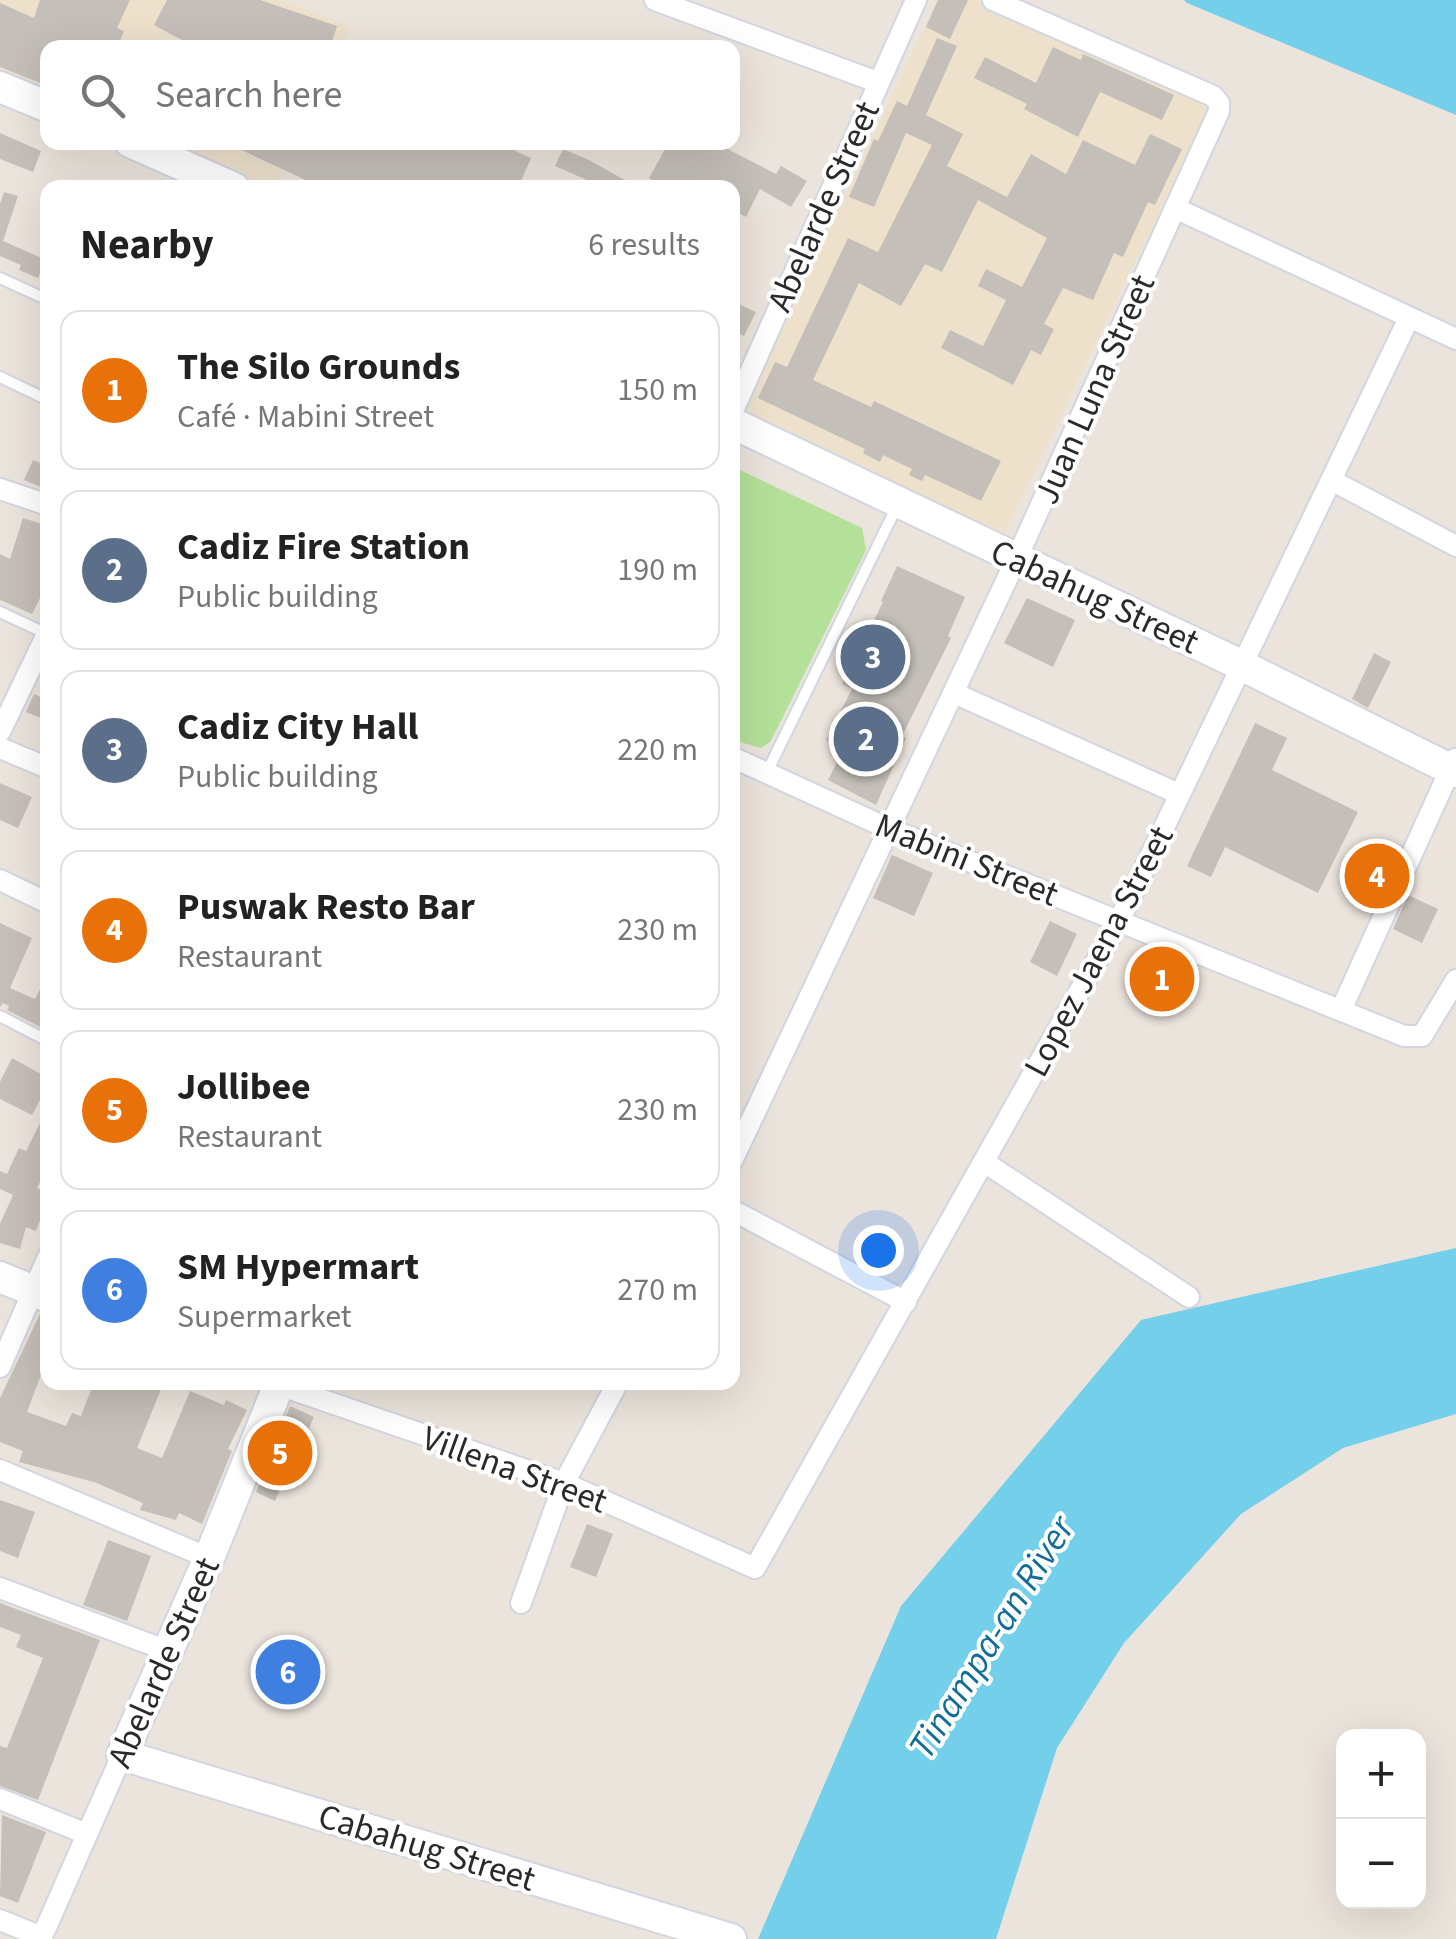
<!DOCTYPE html>
<meta charset="utf-8">
<style>
:root{--surface:#fff;--page:#f6f6f6;--text:#222;--muted:#767676;--line:#e0e0e0;--accent:#d93025}
body{margin:0;font-family:"Source Sans 3",sans-serif;background:var(--page);color:var(--text)}
.controls{position:absolute;right:30px;bottom:30px;display:grid;overflow:hidden;border-radius:20px;box-shadow:0 10px 40px #0002}
.controls button{width:90px;height:90px;display:grid;place-items:center;padding:0;border:0;border-bottom:2px solid var(--line);background:var(--surface);color:var(--text);font:50px sans-serif}
.you{position:absolute;left:878px;top:1250px;width:35px;height:35px;margin:-25px;border:8px solid #fff;border-radius:50%;background:#1a73e8;box-shadow:0 0 0 15px #1a73e833}
.badge{display:grid;place-items:center;width:65px;height:65px;border-radius:50%;background:var(--accent);color:#fff;font-size:32px;font-weight:700}
.pin{position:absolute;translate:-50% -50%;border:5px solid #fff;box-shadow:0 2px 10px #0006}
.list{margin:0;padding:0;list-style:none}
h2{display:flex;justify-content:space-between;align-items:center;height:130px;margin:0;padding:0 40px;font-size:42px}
h2 small{font-size:32px;font-weight:400;color:var(--muted)}
.list li{display:grid;grid-template-columns:65px 1fr auto;gap:30px;align-items:center;box-sizing:border-box;height:160px;margin:0 20px 20px;padding:0 20px;border:2px solid var(--line);border-radius:20px}
.list b{display:block;font-size:38px;white-space:nowrap}
.list p{margin:0;font-size:32px;white-space:nowrap;color:var(--muted)}
.list em{font-size:32px;font-style:normal;color:var(--muted)}
.icon{flex:none;width:55px;height:55px;fill:none;stroke:currentColor;stroke-width:2;stroke-linecap:round;stroke-linejoin:round}
.map{position:relative;flex:none;width:1456px;height:1939px;overflow:hidden}
.search{position:absolute;background:var(--surface);box-shadow:0 10px 40px #0002;left:40px;top:40px;width:700px;height:110px;display:flex;align-items:center;gap:25px;box-sizing:border-box;padding:0 35px;border-radius:20px;color:var(--muted);font-size:38px}
.panel{position:absolute;background:var(--surface);box-shadow:0 10px 40px #0002;left:40px;top:180px;width:700px;height:1210px;border-radius:20px}
.map>svg:first-child{display:block}
</style>
<div class="map">
<svg width="1456" height="1939" viewBox="0 0 1456 1939">
<rect width="100%" height="100%" fill="#ebe4dc"/>
<!-- education -->
<g fill="#ede1cc">
<path d="M0,0h281l70,27 -10,20 -293,1 -1,43 -47,-23z"/>
<path d="M937,0h46l228,103 -208,434 -260,-123z"/>
<path d="M154,143h142l-22,45 -27,-1z"/>
</g>
<!-- green -->
<path fill="#b5e09a" d="M740,470l122,58 4,22 -88,177 -8,15 -9,6 -28,-8 -1,-265z"/>
<!-- water -->
<g fill="#73cfea">
<path d="M1184,0h272v115l-269,-112z"/>
<path d="M1456,1248v166l-113,34 -102,66 -117,129 -67,105 -61,191h-238l143,-333 240,-286z"/>
</g>
<!-- building -->
<g fill="#c4bfb8">
<path d="M40,0h90l-13,28 7,3 -7,17h-69v38l-48,-19v-64l34,15z"/>
<path d="M167,0h93l77,26 -7,22h-133l-43,-23z"/>
<path d="M938,0h30l-18,39 -24,-12z"/>
<path d="M937,38l20,8 -31,69 37,19 -16,32 60,31 24,-43 35,20 17,-34 52,25 15,-31 32,15 -27,56 -7,-3 -25,55 -9,-4 -21,47 -30,-12 -19,36 10,5 -13,26 -10,-5 -18,35 -72,-37 9,-18 33,16 23,-46 -28,-14 8,-17 36,18 25,-49 -69,-38 -36,72 -17,-8 -24,42 -42,-23 -46,97 58,27 3,-6 127,60 -20,40 -56,-26 -3,6 -13,-6 3,-6 -29,-14 -3,7 -17,-9 2,-4 -107,-51 17,-36 12,5 61,-129 30,14 54,-107 -26,-12 -32,74 -25,-10 25,-58 4,2 19,-40 10,5z"/>
<path d="M1053,47l28,13 2,-6 91,41 -12,25 -62,-28 -22,45 -54,-28 3,-5 -53,-26 11,-21 51,26z"/>
<path d="M0,133l41,18 -8,21 -33,-13z"/>
<path d="M224,142h295l-4,9 16,7 -13,30h-195z"/>
<path d="M669,142h45l62,32 5,-8 26,15 -16,26 -31,-18 -14,28 -14,-7v-22h-67l-16,-10z"/>
<path d="M563,149l26,11 50,28h-56l4,-8 -32,-14z"/>
<path d="M4,192l14,4 -15,45 43,19 -8,18 -19,-8 2,-5 -21,-9v-52z"/>
<path d="M732,301l24,11 -12,24 -12,-5z"/>
<path d="M33,460l15,6v24l-24,-10z"/>
<path d="M23,518l25,8v56l-16,32 -32,-14v-46l10,5z"/>
<path d="M897,566l68,31 -17,39 3,2 -49,98 4,2 -30,67 -48,-25 16,-32 -18,-8 26,-51 -10,-5 41,-82 -2,-1z"/>
<path d="M1027,598l48,22 -22,47 -49,-24z"/>
<path d="M1374,653l17,9 -23,46 -16,-9z"/>
<path d="M34,694l14,6v21l-22,-9z"/>
<path d="M1255,723l32,15 -15,32 86,42 -40,81 -93,-46 -14,30 -24,-11z"/>
<path d="M0,783l32,14 -14,31 -18,-8z"/>
<path d="M892,855l41,18 -19,43 -41,-18z"/>
<path d="M1408,895l30,14 -16,34 -29,-14z"/>
<path d="M1050,921l27,13 -20,42 -27,-14z"/>
<path d="M0,923l32,15 -22,50 25,11 13,-25v57l-41,-21 2,-4 -6,-3 -3,4z"/>
<path d="M12,1058l36,20v7l-16,30 -32,-16v-17z"/>
<path d="M48,1107v58l-11,23 11,5v6l-12,32 -10,-4 -6,22 -20,-6v-19l13,-29 -13,-6v-18l7,3 12,-26 7,3z"/>
<path d="M40,1314l8,1v54l-4,-2 -17,45 39,14 6,-13 9,3 13,-34h70l-27,66 25,10 28,-67 34,14 2,-5 21,10 -19,39 4,2 -30,73 -23,-11 -3,7 -36,-10 3,-7 -49,-21 -75,-20 4,-11 -23,-9v-44z"/>
<path d="M290,1406l24,11 -39,84 -19,-9z"/>
<path d="M0,1500l35,12 -17,46 -18,-7z"/>
<path d="M587,1524l26,10 -17,43 -26,-10z"/>
<path d="M108,1540l43,16 -24,65 -44,-16z"/>
<path d="M0,1603l100,37 -62,160 -38,-14v-40l7,2 36,-90 -27,-11 5,-12 -21,-8z"/>
<path d="M2,1815l44,17 -28,71 -18,-7z"/>
</g>
<g fill="none" stroke-linecap="round" stroke-linejoin="round">
<defs>
<g id="lane">
<path d="M0,278l48,22"/>
<path d="M0,377l48,23"/>
<path d="M0,612l47,22"/>
<path d="M767,772l131,-268"/>
<path d="M0,1016l48,25"/>
</g>
<g id="street">
<path d="M655,0l222,82"/>
<path d="M1175,208l281,131"/>
<path d="M732,413l184,-413"/>
<path d="M1333,481l123,65"/>
<path d="M0,489l48,16"/>
<path d="M954,693l225,101"/>
<path d="M0,732l48,-100"/>
<path d="M0,748l48,20"/>
<path d="M732,757l155,71 517,208h18l34,-56"/>
<path d="M0,880l48,23"/>
<path d="M1341,1010l114,-251"/>
<path d="M732,1161l284,-601 203,-449v-8l-6,-7 -220,-96"/>
<path d="M984,1162l205,135"/>
<path d="M732,1210l174,92"/>
<path d="M0,1367l48,-110"/>
<path d="M279,1385l285,98 191,85 364,-647 290,-603"/>
<path d="M0,1470l209,88"/>
<path d="M0,1588l168,63"/>
<path d="M521,1603l43,-120 54,-101"/>
<path d="M0,1799l87,35"/>
<path d="M0,1920l42,17"/>
<path d="M41,1939l81,-184"/>
</g>
<g id="secondary">
<path d="M0,87l48,20"/>
<path d="M130,142l104,46"/>
<path d="M732,423l509,242 215,107"/>
<path d="M0,1277l48,20"/>
<path d="M280,1382l-71,176 -87,197 609,184"/>
</g>
</defs>
<!-- lane casing -->
<use href="#lane" stroke="#d2d5e2" stroke-width="14"/>
<!-- street casing -->
<use href="#street" stroke="#d2d5e2" stroke-width="24"/>
<!-- secondary casing -->
<use href="#secondary" stroke="#d2d5e2" stroke-width="34"/>
<!-- lane -->
<use href="#lane" stroke="#fff" stroke-width="10"/>
<!-- street -->
<use href="#street" stroke="#fff" stroke-width="20"/>
<!-- secondary -->
<use href="#secondary" stroke="#fff" stroke-width="30"/>
</g>
<g text-anchor="middle" stroke-width="8" stroke-linejoin="round" paint-order="stroke">
<!-- street labels -->
<g font-size="35" fill="#2a2a2a" stroke="#fff">
<text transform="translate(823 206) rotate(-66)" y="12">Abelarde Street</text>
<text transform="translate(1094 389) rotate(-66)" y="12">Juan Luna Street</text>
<text transform="translate(1095 596) rotate(25)" y="12">Cabahug Street</text>
<text transform="translate(967 859) rotate(22)" y="12">Mabini Street</text>
<text transform="translate(1098 951) rotate(-62)" y="12">Lopez Jaena Street</text>
<text transform="translate(515 1469) rotate(20)" y="12">Villena Street</text>
<text transform="translate(163 1662) rotate(-66)" y="12">Abelarde Street</text>
<text transform="translate(427 1847) rotate(17)" y="12">Cabahug Street</text>
</g>
<!-- water labels -->
<g font-size="38" font-style="italic" fill="#126e96" stroke="#fff">
<text transform="translate(991 1637) rotate(-58)" y="13">Tinampa-an River</text>
</g>
</g>
</svg>
<div class="controls">
<button>+</button>
<button>−</button>
</div>
<div class="you"></div>
<div class="pin badge" style="left:1162px;top:979px;background:#e8710a">1</div>
<div class="pin badge" style="left:866px;top:739px;background:#5c6f8a">2</div>
<div class="pin badge" style="left:873px;top:657px;background:#5c6f8a">3</div>
<div class="pin badge" style="left:1377px;top:876px;background:#e8710a">4</div>
<div class="pin badge" style="left:280px;top:1453px;background:#e8710a">5</div>
<div class="pin badge" style="left:288px;top:1672px;background:#3f7fe0">6</div>
<div class="search"><svg class="icon" aria-label="search" viewBox="0 0 24 24"><circle cx="10" cy="10" r="6"/><path d="M15 15l6 6"/></svg>Search here</div>
<section class="panel">
<h2>Nearby<small>6 results</small></h2>
<ul class="list">
<li><span class="badge" style="background:#e8710a">1</span><div><b>The Silo Grounds</b><p>Café · Mabini Street</p></div><em>150 m</em></li>
<li><span class="badge" style="background:#5c6f8a">2</span><div><b>Cadiz Fire Station</b><p>Public building</p></div><em>190 m</em></li>
<li><span class="badge" style="background:#5c6f8a">3</span><div><b>Cadiz City Hall</b><p>Public building</p></div><em>220 m</em></li>
<li><span class="badge" style="background:#e8710a">4</span><div><b>Puswak Resto Bar</b><p>Restaurant</p></div><em>230 m</em></li>
<li><span class="badge" style="background:#e8710a">5</span><div><b>Jollibee</b><p>Restaurant</p></div><em>230 m</em></li>
<li><span class="badge" style="background:#3f7fe0">6</span><div><b>SM Hypermart</b><p>Supermarket</p></div><em>270 m</em></li>
</ul>
</section>
</div>
